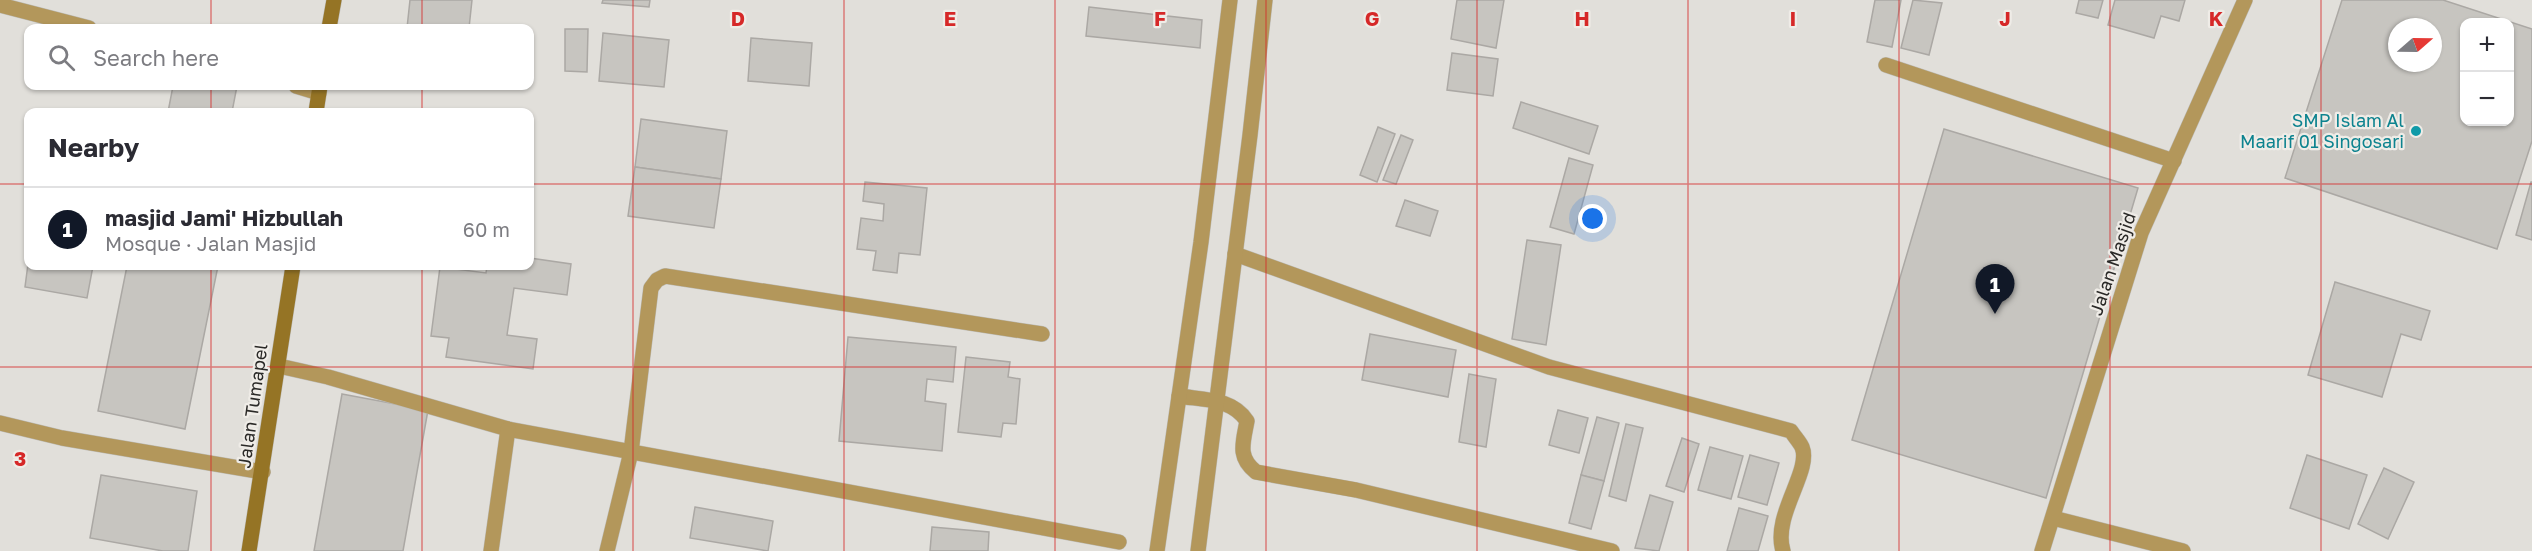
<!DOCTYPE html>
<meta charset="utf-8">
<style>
:root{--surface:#fff;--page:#f7f7f7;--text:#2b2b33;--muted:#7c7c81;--line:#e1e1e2;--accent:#111827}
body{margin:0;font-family:"Golos Text",sans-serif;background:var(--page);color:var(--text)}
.controls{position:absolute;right:18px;top:18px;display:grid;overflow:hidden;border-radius:12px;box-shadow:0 2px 4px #0004}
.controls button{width:54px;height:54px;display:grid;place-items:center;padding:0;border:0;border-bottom:2px solid var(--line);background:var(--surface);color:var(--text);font:30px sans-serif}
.compass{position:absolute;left:2388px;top:18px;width:54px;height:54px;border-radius:50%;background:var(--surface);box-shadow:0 2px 4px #0004;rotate:70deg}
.you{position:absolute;left:1593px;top:219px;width:21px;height:21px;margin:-15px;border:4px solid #fff;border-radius:50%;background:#1a73e8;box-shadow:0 0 0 9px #1a73e833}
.badge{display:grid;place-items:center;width:39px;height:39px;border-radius:50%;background:var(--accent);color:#fff;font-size:20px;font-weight:700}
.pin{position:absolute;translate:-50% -50px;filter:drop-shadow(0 2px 3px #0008)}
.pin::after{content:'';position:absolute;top:32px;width:21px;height:18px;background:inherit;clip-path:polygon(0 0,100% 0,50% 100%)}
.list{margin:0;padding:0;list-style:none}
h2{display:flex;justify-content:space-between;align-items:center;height:78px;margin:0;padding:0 24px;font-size:26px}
h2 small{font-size:20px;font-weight:400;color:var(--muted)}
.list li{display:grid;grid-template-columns:39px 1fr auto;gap:18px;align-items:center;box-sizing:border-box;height:84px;padding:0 24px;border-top:2px solid var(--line)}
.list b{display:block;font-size:22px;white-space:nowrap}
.list p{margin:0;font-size:20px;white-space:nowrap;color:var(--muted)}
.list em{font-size:20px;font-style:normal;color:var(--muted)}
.icon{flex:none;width:33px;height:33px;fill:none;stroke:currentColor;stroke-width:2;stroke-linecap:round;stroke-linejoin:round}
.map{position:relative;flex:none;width:2532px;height:551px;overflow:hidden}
.search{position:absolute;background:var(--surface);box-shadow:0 2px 4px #0004;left:24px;top:24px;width:510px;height:66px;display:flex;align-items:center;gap:15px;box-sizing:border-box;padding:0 21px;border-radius:12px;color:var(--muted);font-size:22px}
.panel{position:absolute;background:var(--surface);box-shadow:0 2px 4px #0004;left:24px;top:108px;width:510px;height:162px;border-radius:12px}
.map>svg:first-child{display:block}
</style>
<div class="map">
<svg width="2532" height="551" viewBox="0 0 2532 551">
<rect width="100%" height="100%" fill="#e1dfda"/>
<!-- building -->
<g fill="#c7c5c0" stroke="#aba8a4" stroke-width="1.5" fill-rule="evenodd">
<path d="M410,0h62l-3,28h-62z"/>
<path d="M603,0h47l-1,7 -47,-4z"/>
<path d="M1457,0h47l-8,48 -45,-9z"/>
<path d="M1875,0h26l-9,47 -25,-5z"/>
<path d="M1913,0l29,3 -13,52 -28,-7z"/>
<path d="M2079,0h24l-5,18 -22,-5z"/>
<path d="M2115,0h70l-6,21 -18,-5 -7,22 -46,-13z"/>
<path d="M2342,0h101l89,29v112l-35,108 -212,-71zM2464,22h46v100h-46zM2397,27h36v36h-36z"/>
<path d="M1089,7l113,13 -2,28 -114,-12z"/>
<path d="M565,29h23l-1,43 -22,-1z"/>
<path d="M603,33l66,7 -5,47 -65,-6z"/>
<path d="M751,38l61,5 -3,43 -61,-5z"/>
<path d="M1452,53l46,6 -5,37 -46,-6z"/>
<path d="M173,86h64l-5,26h-64z"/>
<path d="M1521,102l77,24 -9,28 -76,-26z"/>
<path d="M641,119l86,12 -6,48 -86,-12z"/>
<path d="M1378,127l17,7 -18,48 -17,-7z"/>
<path d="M1944,129l194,59 -92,310 -194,-58z"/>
<path d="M1401,135l12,5 -17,44 -13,-4z"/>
<path d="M1569,158l24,7 -19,69 -24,-7z"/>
<path d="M635,167l86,12 -7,49 -86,-12z"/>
<path d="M865,182l62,6 -7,67 -21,-2 -2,20 -24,-3 3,-19 -19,-2 4,-31 22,3 1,-17 -21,-3z"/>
<path d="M2531,182h1v58l-16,-5z"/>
<path d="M1405,200l33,11 -8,25 -34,-10z"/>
<path d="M1527,240l34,5 -15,100 -34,-6z"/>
<path d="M530,258l41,6 -4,31 -53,-7 -7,47 30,4 -4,30 -87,-12 3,-19 -18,-2 9,-69 46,6 1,-7h43z"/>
<path d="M28,264l65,2 -6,32 -62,-11z"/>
<path d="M127,266h91l-33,163 -87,-18z"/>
<path d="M2335,282l95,29 -9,29 -20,-6 -19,63 -74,-22z"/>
<path d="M1370,334l86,16 -8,47 -86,-17z"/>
<path d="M848,337l108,10 -3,35 -26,-3 -2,22 21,3 -4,47 -103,-10z"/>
<path d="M966,357l44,5 -2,15 12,2 -4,45 -13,-1 -2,14 -43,-5z"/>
<path d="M1469,374l27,5 -10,68 -27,-5z"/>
<path d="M342,394l86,16 -25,141h-89z"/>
<path d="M1558,410l30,8 -9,35 -30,-8z"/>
<path d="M1597,417l22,6 -15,58 -23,-6z"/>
<path d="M1626,424l17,4 -17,73 -17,-5z"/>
<path d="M1682,438l17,6 -15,48 -18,-6z"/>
<path d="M1710,447l33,9 -12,43 -33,-9z"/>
<path d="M1750,455l29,8 -12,42 -29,-8z"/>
<path d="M2307,455l60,20 -18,54 -59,-21z"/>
<path d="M2384,468l30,14 -26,57 -30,-15z"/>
<path d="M101,475l96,16 -9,60h-25l-73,-13z"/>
<path d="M1581,475l23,6 -13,48 -22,-6z"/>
<path d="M1650,495l23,7 -14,49 -24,-3z"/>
<path d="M695,507l78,14 -5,30 -78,-13z"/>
<path d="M1739,508l29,8 -10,35h-31z"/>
<path d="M932,527l57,5 -1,19h-58z"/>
</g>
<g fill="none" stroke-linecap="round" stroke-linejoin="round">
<defs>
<path id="lane" d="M2053,518l130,33"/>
<g id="street">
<path d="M0,5l89,23"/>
<path d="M1886,65l288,96"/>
<path d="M296,86l23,7"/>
<path d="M1235,254l314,113 242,64c3,5 8,10 11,16 10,24 -30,68 -19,104"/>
<path d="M279,366l49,11 180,52 611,113"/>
<path d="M1179,396c25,4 53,2 68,25 -4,22 -10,36 9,51l100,18 256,61"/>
<path d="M0,423l62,15 201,34"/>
<path d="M491,551l17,-122"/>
<path d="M607,551l24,-99 20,-164 6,-8 8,-4 377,58"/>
<path d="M1157,551l44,-309 29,-242"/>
<path d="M1198,551l52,-416 15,-135"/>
<path d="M2042,551l99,-318 104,-233"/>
</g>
<g id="secondary">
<path d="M329,28l5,-28"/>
<path d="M316,112l4,-26"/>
<path d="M249,551l44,-285"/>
</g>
</defs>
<!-- lane casing -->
<use href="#lane" stroke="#bcbbb6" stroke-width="16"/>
<!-- street casing -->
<use href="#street" stroke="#bcbbb6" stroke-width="16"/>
<!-- secondary casing -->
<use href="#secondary" stroke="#bcbbb6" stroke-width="16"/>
<!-- lane -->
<use href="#lane" stroke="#b3975b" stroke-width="15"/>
<!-- street -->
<use href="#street" stroke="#b3975b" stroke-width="15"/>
<!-- secondary -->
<use href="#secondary" stroke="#957425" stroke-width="15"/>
</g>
<!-- grid -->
<path fill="none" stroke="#d62828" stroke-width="1.5" stroke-opacity="0.55" d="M211,0v28M422,0v28M633,0v551M844,0v551M1055,0v551M1266,0v551M1477,0v551M1688,0v551M1899,0v551M2110,0v551M2321,0v551M211,86v26M422,86v26M0,184h28M530,184h2002M211,266v285M422,266v285M0,367h2532"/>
<!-- markers -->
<circle fill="#0f9aa8" stroke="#efece7" stroke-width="2" cx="2416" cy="131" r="6"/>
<g text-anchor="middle" stroke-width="4.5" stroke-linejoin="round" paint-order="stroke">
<!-- culture labels -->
<g font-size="18" fill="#0d838f" stroke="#efece7" text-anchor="end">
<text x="2404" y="127">SMP Islam Al<tspan x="2404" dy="21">Maarif 01 Singosari</tspan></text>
</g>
<!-- street labels -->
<g font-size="18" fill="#2a2927" stroke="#efece7">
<text transform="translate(2113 264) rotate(-71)" y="6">Jalan Masjid</text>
<text transform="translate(253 406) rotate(-82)" y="6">Jalan Tumapel</text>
</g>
</g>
<g font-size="20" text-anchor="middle" font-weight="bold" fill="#d62828" stroke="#efece7" stroke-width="4.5" stroke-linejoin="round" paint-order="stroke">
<text x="738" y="26">D</text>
<text x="950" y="26">E</text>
<text x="1160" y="26">F</text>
<text x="1372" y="26">G</text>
<text x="1582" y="26">H</text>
<text x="1793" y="26">I</text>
<text x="2005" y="26">J</text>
<text x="2216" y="26">K</text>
<text x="20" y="466">3</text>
</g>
</svg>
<div class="controls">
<button>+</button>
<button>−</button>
</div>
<svg class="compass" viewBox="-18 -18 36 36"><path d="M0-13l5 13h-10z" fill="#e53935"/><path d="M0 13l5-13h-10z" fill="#7c7c81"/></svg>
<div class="you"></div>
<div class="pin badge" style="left:1995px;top:314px">1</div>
<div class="search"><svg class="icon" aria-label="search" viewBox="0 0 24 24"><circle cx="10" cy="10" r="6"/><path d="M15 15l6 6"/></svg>Search here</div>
<section class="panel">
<h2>Nearby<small></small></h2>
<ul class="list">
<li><span class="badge">1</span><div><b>masjid Jami' Hizbullah</b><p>Mosque · Jalan Masjid</p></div><em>60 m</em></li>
</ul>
</section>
</div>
